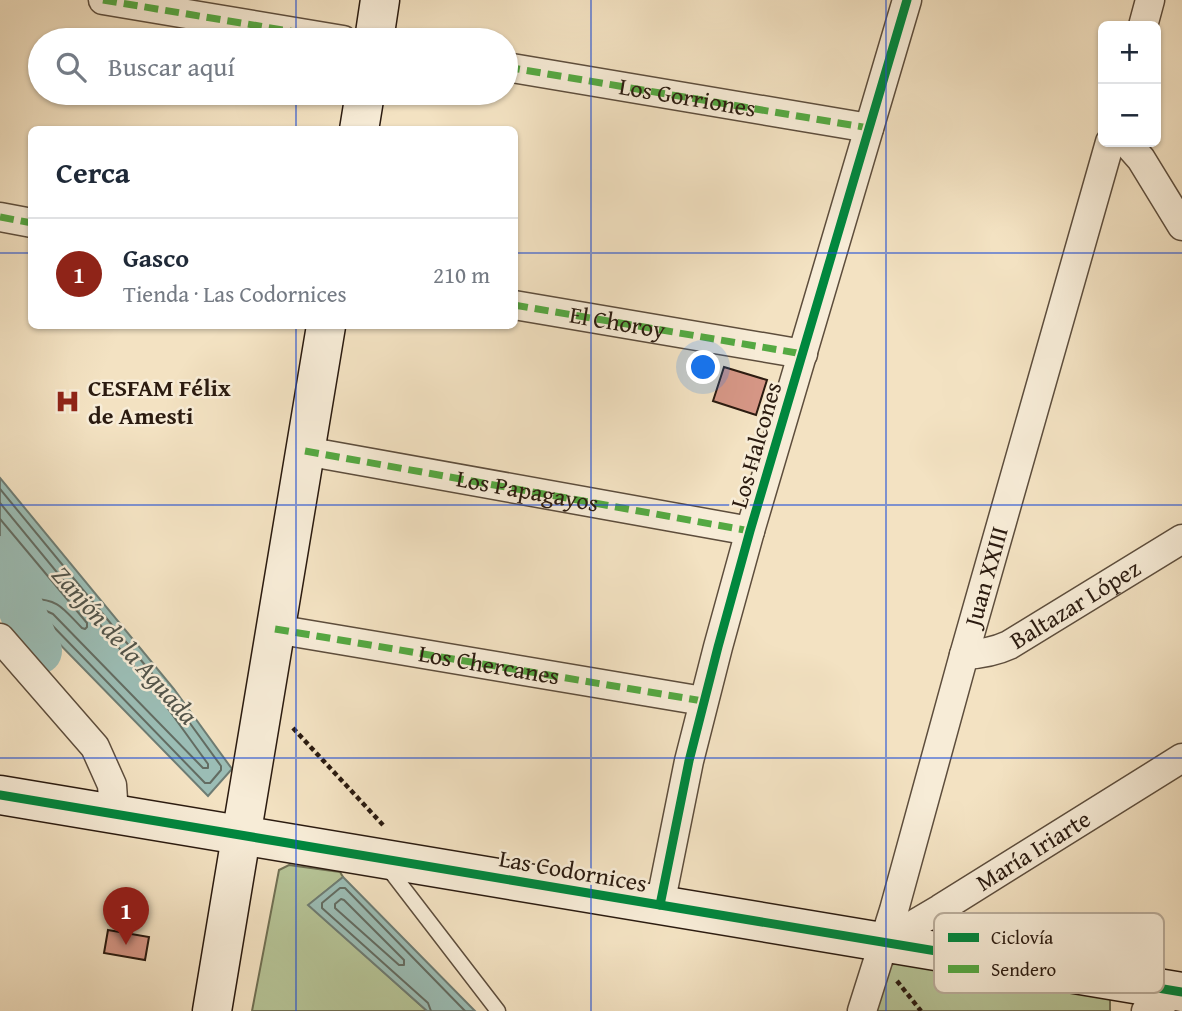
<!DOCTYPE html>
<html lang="es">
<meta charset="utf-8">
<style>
:root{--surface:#fff;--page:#f2f2f3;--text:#1f2937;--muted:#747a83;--line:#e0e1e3;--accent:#8f2418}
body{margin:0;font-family:"Gentium Book Plus",serif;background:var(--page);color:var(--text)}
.controls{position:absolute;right:21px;top:21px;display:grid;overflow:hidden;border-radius:10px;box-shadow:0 2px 5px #0004}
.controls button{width:63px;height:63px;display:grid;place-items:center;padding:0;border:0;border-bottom:2px solid var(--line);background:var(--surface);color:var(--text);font:35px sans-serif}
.you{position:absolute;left:704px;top:368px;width:24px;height:24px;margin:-18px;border:5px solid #fff;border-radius:50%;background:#1a73e8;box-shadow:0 0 0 10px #1a73e833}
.badge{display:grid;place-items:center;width:46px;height:46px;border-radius:50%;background:var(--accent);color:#fff;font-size:23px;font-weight:700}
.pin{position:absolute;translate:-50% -58px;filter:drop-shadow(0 2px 4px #0008)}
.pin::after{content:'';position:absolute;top:37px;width:24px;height:21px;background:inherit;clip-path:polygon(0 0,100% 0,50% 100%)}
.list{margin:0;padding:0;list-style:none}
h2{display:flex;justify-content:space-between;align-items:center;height:91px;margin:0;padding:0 28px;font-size:30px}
h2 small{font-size:23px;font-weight:400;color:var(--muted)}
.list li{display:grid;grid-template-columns:46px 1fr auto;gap:21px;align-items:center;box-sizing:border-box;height:112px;padding:0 28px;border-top:2px solid var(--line)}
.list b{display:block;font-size:26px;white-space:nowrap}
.list p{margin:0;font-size:23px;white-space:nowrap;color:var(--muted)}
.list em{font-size:23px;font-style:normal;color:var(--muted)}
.icon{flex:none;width:38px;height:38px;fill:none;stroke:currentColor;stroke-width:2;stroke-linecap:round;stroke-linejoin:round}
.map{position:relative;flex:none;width:1182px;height:1011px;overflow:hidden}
.search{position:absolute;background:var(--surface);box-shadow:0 2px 5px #0004;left:28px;top:28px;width:490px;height:77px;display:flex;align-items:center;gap:18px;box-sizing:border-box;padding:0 24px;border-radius:38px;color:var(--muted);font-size:26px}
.panel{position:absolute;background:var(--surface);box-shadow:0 2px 5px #0004;left:28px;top:126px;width:490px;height:203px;border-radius:10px}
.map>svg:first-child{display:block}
</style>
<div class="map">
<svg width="1182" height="1011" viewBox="0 0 1182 1011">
<rect width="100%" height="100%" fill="#f3e2c2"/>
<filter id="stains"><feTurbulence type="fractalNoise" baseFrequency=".00286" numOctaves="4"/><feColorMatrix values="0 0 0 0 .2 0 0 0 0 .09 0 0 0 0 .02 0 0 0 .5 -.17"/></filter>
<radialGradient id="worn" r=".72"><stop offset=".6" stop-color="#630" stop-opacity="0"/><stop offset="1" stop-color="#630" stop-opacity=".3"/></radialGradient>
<!-- green -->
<g fill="#b6c497" stroke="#707054" stroke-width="2">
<path d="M289,865l51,7 3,5 -34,28 118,106h-175l27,-141z"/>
<path d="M904,958l206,32v21h-237l11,-42z"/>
</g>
<!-- water -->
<g fill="#9bbdb5" stroke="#6e7c73" stroke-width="2">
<path d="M0,478l174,211 58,80 -24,27 -167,-171 -16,10 -25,-38z"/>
<path d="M343,877l132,134h-48l-119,-106z"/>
</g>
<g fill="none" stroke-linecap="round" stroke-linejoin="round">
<!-- shore -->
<g stroke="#636c62" stroke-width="2">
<path d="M0,489l168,204 53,73v4l-11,13h-5l-158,-163 -7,-2 -11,6h-3l-18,-27 -8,-3"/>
<path d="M0,503l161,196 47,65v4h-5l-150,-154 -11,-5 -13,3c-9,-12 -13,-26 -29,-27"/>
<path d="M0,519l87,104v4l-2,2 -3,-1c-18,-18 -23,-29 -49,-29 -10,-14 -16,-24 -33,-24"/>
<path d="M341,899l3,1 60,60v5h-5l-64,-57v-4z"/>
<path d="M431,1011l-3,-8 -106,-95v-5l18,-15h5l120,123"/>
</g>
<!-- river -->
<path stroke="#9bbdb5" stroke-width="46" d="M0,559l39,92"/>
</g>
<!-- building -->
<g fill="#d59685" stroke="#2b1b10" stroke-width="2">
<path d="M724,367l43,13 -11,35 -43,-14z"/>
<path d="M108,930l41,7 -4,23 -41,-7z"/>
</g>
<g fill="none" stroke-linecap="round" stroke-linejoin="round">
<defs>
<path id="lane" d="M388,868l110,143"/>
<g id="street">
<path d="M103,0l240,40"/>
<path d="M1143,26l7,-26"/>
<path id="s1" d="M506,67l363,61"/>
<path d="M1126,142l15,17 41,67"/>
<path d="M0,217l32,6"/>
<path id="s2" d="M514,305l289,49"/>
<path d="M305,451l445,80"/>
<path d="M275,629l428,72"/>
<path d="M0,638l95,109 17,38 2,29"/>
<path id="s3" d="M964,655c17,-1 30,-3 45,-10l173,-106"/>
<path d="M660,905l29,-144 29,-114 32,-116 157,-531"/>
<path id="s4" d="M884,942l56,-33 242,-151"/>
<path id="s5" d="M862,1011l32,-101 70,-255 146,-513"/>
<path d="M1146,1011l36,-21"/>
</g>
<g id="secondary">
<path d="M374,40l6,-40"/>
<path d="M359,130l6,-37"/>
<path d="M0,795l1182,197"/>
<path d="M212,1011l114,-685"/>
</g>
</defs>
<!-- lane casing -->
<use href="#lane" stroke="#5d4d3c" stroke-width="17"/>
<!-- street casing -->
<use href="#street" stroke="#5d4d3c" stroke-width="31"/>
<!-- secondary casing -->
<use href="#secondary" stroke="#2b1b10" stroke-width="41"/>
<!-- path -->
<g stroke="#2b1b10" stroke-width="4.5" stroke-dasharray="5 3.5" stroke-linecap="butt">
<path d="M293,728l90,97"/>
<path d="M897,981l24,30"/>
</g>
<!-- lane -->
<use href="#lane" stroke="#f7ecd7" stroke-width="14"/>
<!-- street -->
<use href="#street" stroke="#f7ecd7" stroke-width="28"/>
<!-- secondary -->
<use href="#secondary" stroke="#f7ecd7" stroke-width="38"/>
<!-- quiet -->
<g stroke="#54a942" stroke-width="7" stroke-dasharray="14 7" stroke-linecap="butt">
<path d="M103,0l240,40"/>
<path d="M506,67l363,61"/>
<path d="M0,217l32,6"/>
<path d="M514,305l289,49"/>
<path id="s6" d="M305,451l445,80"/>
<path id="s7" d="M275,629l428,72"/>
</g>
<defs>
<g id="cycleway">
<path d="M0,795l1182,197"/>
<path d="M660,905l29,-144 29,-114 32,-116 157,-531"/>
</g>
</defs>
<!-- cycleway casing -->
<use href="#cycleway" stroke="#f7ecd7" stroke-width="13"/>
<!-- cycleway -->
<use href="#cycleway" stroke="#00873e" stroke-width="9"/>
</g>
<!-- grid -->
<path fill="none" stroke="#1d4ed8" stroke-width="2" stroke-opacity="0.55" d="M296,0v40M591,0v1011M886,0v1011M296,93v37M0,253h32M514,253h668M296,326v685M0,505h1182M0,758h1182"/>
<!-- icons -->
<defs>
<symbol id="hospital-bare" viewBox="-9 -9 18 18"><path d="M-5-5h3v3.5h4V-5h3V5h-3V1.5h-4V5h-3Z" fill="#8f2418" stroke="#f7ecd7" stroke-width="2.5" paint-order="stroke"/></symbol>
</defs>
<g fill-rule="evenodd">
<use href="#hospital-bare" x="50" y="384" width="35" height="35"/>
</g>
<g text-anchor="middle" stroke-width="5" stroke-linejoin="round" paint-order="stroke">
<!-- street labels -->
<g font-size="24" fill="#2b1b10" stroke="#f7ecd7">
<text dy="8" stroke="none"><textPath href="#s1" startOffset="184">Los Gorriones</textPath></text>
<text dy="8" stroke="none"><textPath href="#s2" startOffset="105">El Choroy</textPath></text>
<text transform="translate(756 445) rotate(-74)" y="8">Los Halcones</text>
<text dy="8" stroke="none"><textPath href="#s6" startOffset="226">Los Papagayos</textPath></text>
<text dy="8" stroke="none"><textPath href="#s5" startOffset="452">Juan XXIII</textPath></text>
<text dy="8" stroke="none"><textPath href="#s3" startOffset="124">Baltazar López</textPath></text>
<text dy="8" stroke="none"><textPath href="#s7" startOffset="217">Los Chercanes</textPath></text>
<text dy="8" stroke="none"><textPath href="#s4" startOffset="175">María Iriarte</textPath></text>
<text transform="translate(573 871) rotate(10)" y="8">Las Codornices</text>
</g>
<!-- poi labels -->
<g font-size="24" font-weight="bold" fill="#2b1b10" stroke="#f7ecd7" text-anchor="start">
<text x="88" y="396">CESFAM Félix<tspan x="88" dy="28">de Amesti</tspan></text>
</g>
<!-- water labels -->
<g font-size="26" font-style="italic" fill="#52544a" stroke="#f7ecd7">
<text transform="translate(125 645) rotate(48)" y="9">Zanjón de la Aguada</text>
</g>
</g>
<!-- legend -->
<rect x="934" y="913" width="230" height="80" rx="10" fill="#f7ecd7" stroke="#baad9b" stroke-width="2"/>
<rect x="948" y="933" width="31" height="9" fill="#00873e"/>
<rect x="948" y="965" width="31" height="8" fill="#54a942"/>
<g font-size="19" fill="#2b1b10">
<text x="991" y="944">Ciclovía</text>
<text x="991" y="976">Sendero</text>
</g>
<rect width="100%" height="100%" filter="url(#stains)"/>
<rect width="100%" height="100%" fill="url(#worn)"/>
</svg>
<div class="controls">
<button>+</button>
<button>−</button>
</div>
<div class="you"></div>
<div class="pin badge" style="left:126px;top:945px">1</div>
<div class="search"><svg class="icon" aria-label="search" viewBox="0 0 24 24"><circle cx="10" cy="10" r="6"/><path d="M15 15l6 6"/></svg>Buscar aquí</div>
<section class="panel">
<h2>Cerca<small></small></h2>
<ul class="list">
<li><span class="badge">1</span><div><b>Gasco</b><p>Tienda · Las Codornices</p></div><em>210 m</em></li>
</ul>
</section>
</div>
